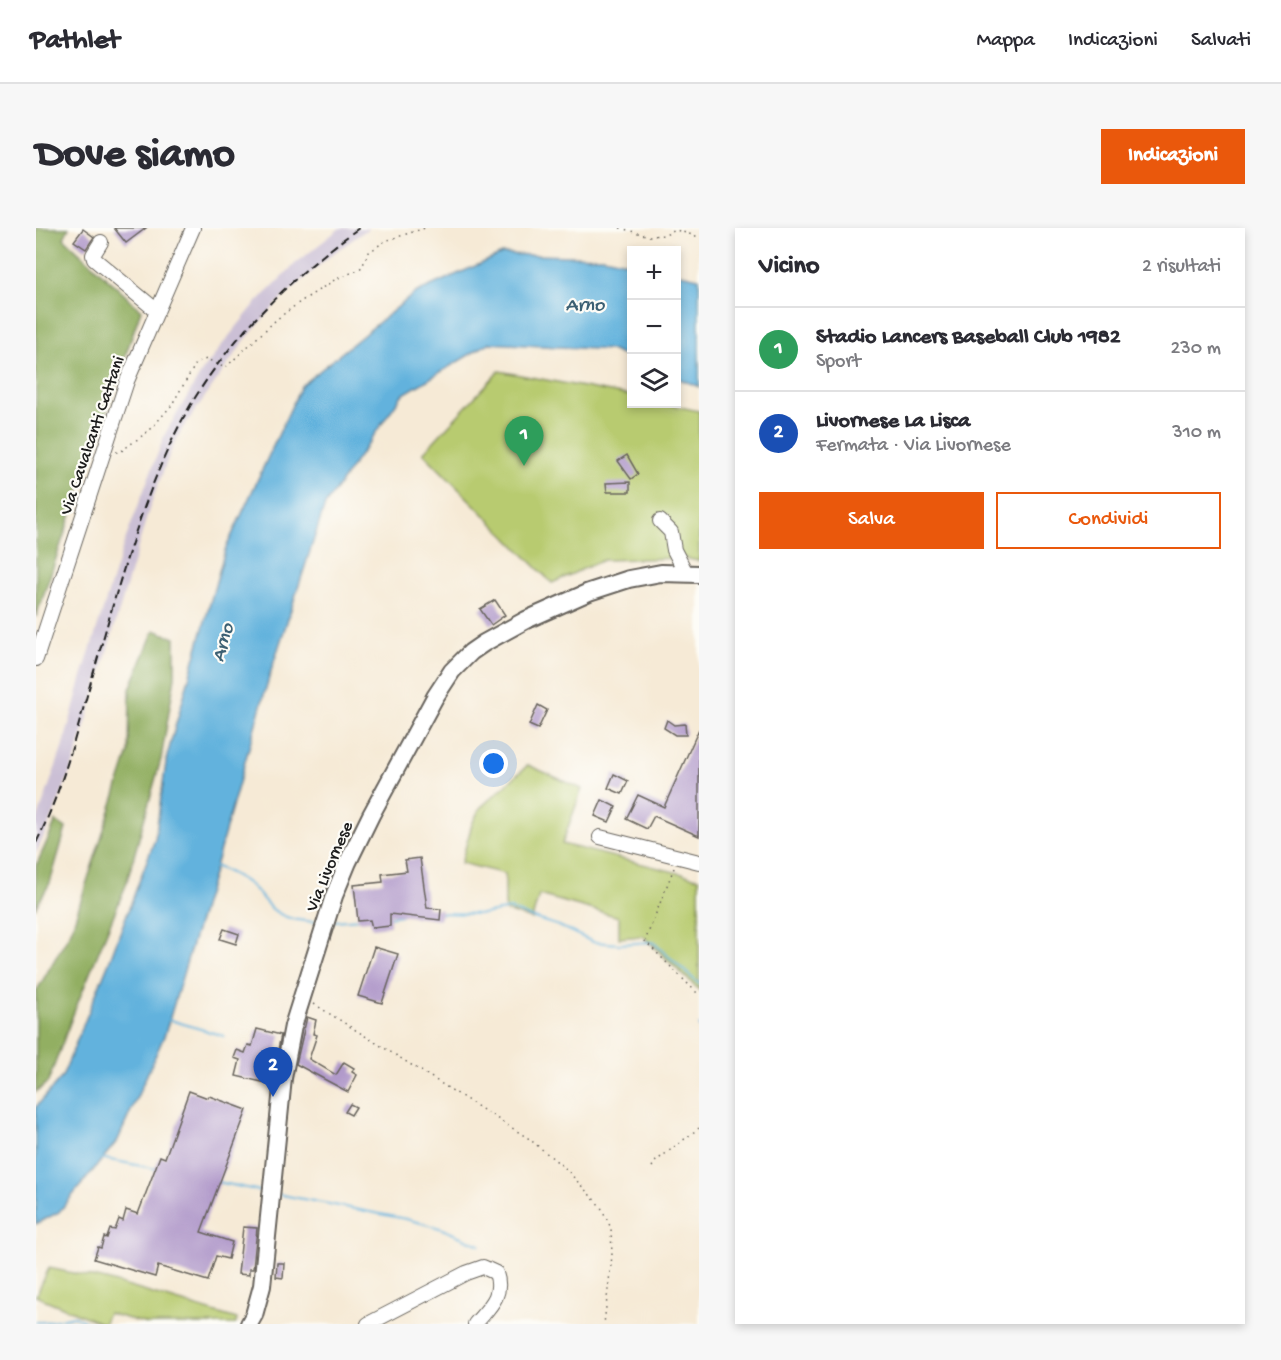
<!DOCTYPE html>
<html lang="it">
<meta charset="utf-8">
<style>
:root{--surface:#fff;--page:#f7f7f7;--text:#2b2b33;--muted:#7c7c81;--line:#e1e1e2;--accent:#ea580c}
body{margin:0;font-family:"Gochi Hand",sans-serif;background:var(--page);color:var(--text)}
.controls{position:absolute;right:18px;top:18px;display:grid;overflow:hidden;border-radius:0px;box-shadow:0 3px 9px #0003}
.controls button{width:54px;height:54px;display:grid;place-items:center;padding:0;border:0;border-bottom:2px solid var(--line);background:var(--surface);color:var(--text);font:30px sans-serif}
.you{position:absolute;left:458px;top:536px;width:21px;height:21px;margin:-15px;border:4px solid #fff;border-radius:50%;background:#1a73e8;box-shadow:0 0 0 9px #1a73e833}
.badge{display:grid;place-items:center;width:39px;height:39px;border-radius:50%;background:var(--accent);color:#fff;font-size:20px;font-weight:700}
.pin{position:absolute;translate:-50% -50px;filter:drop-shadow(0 2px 3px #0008)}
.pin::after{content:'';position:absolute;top:32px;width:21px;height:18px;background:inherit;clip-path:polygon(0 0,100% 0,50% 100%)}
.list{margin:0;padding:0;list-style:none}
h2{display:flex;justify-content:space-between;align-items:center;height:78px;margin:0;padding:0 24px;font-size:26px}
h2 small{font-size:20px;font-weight:400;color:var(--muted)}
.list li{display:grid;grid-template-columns:39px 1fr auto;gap:18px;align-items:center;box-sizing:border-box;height:84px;padding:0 24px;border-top:2px solid var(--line)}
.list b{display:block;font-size:22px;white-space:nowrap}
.list p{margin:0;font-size:20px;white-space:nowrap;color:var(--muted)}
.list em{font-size:20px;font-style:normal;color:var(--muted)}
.actions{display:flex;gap:12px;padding:18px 24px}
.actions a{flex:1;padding:14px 0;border:2px solid var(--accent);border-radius:0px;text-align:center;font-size:21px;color:var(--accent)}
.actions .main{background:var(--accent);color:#fff}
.icon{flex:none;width:33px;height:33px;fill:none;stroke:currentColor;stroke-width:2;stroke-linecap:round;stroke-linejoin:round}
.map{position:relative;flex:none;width:663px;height:1096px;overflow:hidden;border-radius:0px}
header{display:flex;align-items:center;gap:36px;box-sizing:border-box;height:84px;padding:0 30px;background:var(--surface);border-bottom:2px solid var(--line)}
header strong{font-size:28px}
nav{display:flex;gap:33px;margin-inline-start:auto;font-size:21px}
.intro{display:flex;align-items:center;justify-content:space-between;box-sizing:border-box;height:144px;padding:0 36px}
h1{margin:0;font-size:42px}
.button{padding:15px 27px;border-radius:0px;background:var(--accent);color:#fff;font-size:21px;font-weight:700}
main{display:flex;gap:36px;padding:0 36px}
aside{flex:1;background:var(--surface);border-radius:0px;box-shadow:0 3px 9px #0003}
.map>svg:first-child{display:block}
</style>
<header>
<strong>Pathlet</strong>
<nav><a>Mappa</a><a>Indicazioni</a><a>Salvati</a></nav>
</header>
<div class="intro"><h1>Dove siamo</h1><a class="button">Indicazioni</a></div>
<main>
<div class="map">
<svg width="663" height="1096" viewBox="0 0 663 1096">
<rect width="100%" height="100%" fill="#fdfcf7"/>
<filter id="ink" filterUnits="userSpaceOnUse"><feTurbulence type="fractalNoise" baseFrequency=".0167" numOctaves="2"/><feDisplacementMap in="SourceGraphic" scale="12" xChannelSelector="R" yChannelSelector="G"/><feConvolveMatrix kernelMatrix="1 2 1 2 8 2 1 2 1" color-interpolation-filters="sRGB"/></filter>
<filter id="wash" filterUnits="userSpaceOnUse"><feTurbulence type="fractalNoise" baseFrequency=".008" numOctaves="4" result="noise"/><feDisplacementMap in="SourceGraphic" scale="24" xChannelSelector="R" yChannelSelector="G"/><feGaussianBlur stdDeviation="1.35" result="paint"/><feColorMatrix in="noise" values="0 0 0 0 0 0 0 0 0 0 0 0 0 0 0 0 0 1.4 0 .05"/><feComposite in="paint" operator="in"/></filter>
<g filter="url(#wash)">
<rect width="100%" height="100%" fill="#f6ead6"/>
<!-- industrial -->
<path fill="#cbbfd5" d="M304,0h29l-38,27 -52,46 -34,39 -63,89 -12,24 -20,53 -74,251 -23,59 -17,37v-30l28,-80 18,-67 41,-130 42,-112 36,-61 24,-32 31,-38 39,-39z"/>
<!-- green -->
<g fill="#b8cb6f" stroke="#6a7446" stroke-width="1.5">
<path d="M463,143l132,25 1,8h34l33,7v150l-16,-3 -80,2 -51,23 -129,-130z"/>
<path d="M492,537l54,24 -20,55 137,34v112l-56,-54 -24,2v-21l-80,-22 -7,24 -27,-8v-37l-44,-11 11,-39 8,-16z"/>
<path d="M13,1040l57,12 131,39 -1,5h-89l-39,-11 -5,11 -67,-28z"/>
</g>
<!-- forest -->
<g fill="#92af62" stroke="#57663f" stroke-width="1.5">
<path d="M0,0h33l-5,10 77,72 -105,307z"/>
<path d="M118,402l21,8v39l-14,82 -35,126 -52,127 -26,70 -12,10v-100l35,-61 58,-179 1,-63z"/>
<path d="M20,593l10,7 -16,55 -14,24v-41z"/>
</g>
<!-- water -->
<g fill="#62b2dd" stroke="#3f677c" stroke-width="1.5">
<path d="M466,26l102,3 27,6v96l-21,-9 -121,-7 -87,52 -77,110 -55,169 -59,207 -46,153 -47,106 -59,72 -23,12v-117l26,-30 47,-115 46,-123 12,-83 58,-206 76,-164 114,-93z"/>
<path d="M640,45l23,5v109l-22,-9z"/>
</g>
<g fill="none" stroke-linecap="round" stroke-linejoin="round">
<!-- stream -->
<g stroke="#62b2dd" stroke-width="2">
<path d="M178,638c13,5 26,11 37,20 7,6 12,14 19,21 14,13 31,14 49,15"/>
<path d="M402,685l45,1 27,-5 17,7 32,10 34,16 26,2 34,-2 46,42"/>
<path d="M351,689l15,-2"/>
<path d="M297,693l28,-2"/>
<path d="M131,791l57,17"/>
<path d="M663,797v2"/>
<path d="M64,930l57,11"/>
<path d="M182,954l47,10"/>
<path d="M241,966l129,25 34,9 40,17"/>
<path d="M0,1094h10l28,-6 15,8"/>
</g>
</g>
<g id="blocks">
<!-- building -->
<g fill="#b19aca">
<path d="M78,0h32l-20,15z"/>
<path d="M47,1l11,8 -8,12 -12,-8z"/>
<path d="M591,227l11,19 -7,5 -13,-18z"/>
<path d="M594,254v10h-23l-1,-9z"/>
<path d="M459,372l10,15 -14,10 -11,-16z"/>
<path d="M502,477l9,5 -9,19 -9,-4z"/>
<path d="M631,492l7,5 11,-1 1,11h-11l-11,-7z"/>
<path d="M663,501v107l-45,-20 -7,13 -21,-10 12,-24 26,12z"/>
<path d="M578,546l14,7 -6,13 -14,-6z"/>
<path d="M566,572l14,7 -7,15 -14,-6z"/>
<path d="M384,630l7,50 14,1 -1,11 -50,-6v12l-18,2 -2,-8 -12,1 -4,-36 29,-3 -1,-8 25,-3 -2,-11z"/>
<path d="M188,701l15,5 -3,10 -16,-5z"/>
<path d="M338,719l24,7 -16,49 -24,-7z"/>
<path d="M271,789l9,3 -3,14 4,1 -8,24 27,16 8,-13 10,6 -2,4 5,3 -9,17 -52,-28z"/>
<path d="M221,801l24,6 -10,49 -35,-8 4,-16 -6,-2 3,-8 8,3 3,-8 4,1z"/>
<path d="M153,863l19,7 1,-2 38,14 -46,122 31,10 -4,17 -12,-3 -8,25 -50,-15 -3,11 -61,-18 4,-12 3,1 3,-11 3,1 3,-9 5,1 4,-11 4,2 3,-11 12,4 22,-58 5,2z"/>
<path d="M314,876l6,3 -5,8 -6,-3z"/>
<path d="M207,999l14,1 -4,41h-4v6l-11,-1z"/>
<path d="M241,1035h7l-1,15 -7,-1z"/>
</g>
</g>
</g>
<g filter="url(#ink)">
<use href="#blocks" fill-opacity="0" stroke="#68645d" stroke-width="1.5"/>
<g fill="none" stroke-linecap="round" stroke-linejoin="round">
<defs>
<g id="minor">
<path d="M65,14l-8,13 1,4 63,52"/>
<path d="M624,293l11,11 3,18 12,23"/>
<path d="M0,431l91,-278 66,-153"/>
<path d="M564,609l99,25"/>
<path d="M332,1096l98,-51 17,-6 13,6c8,23 -7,34 -21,51"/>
</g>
<path id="major" d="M213,1096l5,-9 8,-29 21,-208 10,-52 41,-130 14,-34 23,-47 64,-118 17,-26 19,-19 13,-9 42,-23 63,-28 40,-13 32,-6 38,1"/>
</defs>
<!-- minor casing -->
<use href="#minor" stroke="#68645d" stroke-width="16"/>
<!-- major casing -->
<use href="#major" stroke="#68645d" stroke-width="20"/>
<!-- path -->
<g stroke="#68645d" stroke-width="1.5" stroke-dasharray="1.5 4.5" stroke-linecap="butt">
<path d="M584,0l29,8 16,-1 11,-5 23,7"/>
<path d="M80,224h4l30,-22 21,-24 26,-44 10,-3 18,9 52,-49 23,-17 36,-23 20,-8 6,-4 6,-14 17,-12 40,-13"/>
<path d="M638,640l-29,73 54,54"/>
<path d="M278,776l214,134 37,30 36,39 10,21 1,28 -8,68"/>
<path d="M616,939l4,-6 43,-33"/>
</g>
<!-- minor -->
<use href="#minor" stroke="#fff" stroke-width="14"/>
<!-- major -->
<use href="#major" stroke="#fff" stroke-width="16"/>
<!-- rail -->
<path stroke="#1c1c1c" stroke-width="2" stroke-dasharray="9 4.5" stroke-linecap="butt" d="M0,615c27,-54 41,-114 58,-172 23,-80 45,-164 82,-239 40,-81 110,-152 183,-204"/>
</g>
</g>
<g text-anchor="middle" stroke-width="4.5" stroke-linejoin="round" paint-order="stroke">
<!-- street labels -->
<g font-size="18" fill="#1c1c1c" stroke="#fdfcf7">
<text transform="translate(55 207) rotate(-71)" y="6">Via Cavalcanti Cattani</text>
<text transform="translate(292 638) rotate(-67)" y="6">Via Livornese</text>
</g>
<!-- water labels -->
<g font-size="20" font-style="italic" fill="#3c6073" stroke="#fdfcf7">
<text x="549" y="82">Arno</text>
<text transform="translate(185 414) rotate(-74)" y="7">Arno</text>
</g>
</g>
</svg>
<div class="controls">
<button>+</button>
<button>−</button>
<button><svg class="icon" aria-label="layers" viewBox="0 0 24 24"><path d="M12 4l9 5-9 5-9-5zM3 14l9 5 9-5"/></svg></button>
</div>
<div class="you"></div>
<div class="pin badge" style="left:488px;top:238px;background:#2e9e5b">1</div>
<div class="pin badge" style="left:237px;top:869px;background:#1a4fb4">2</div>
</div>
<aside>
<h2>Vicino<small>2 risultati</small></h2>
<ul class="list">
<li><span class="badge" style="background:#2e9e5b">1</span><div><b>Stadio Lancers Baseball Club 1982</b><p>Sport</p></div><em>230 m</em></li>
<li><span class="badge" style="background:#1a4fb4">2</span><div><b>Livornese La Lisca</b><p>Fermata · Via Livornese</p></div><em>310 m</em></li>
</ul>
<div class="actions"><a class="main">Salva</a><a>Condividi</a></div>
</aside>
</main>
